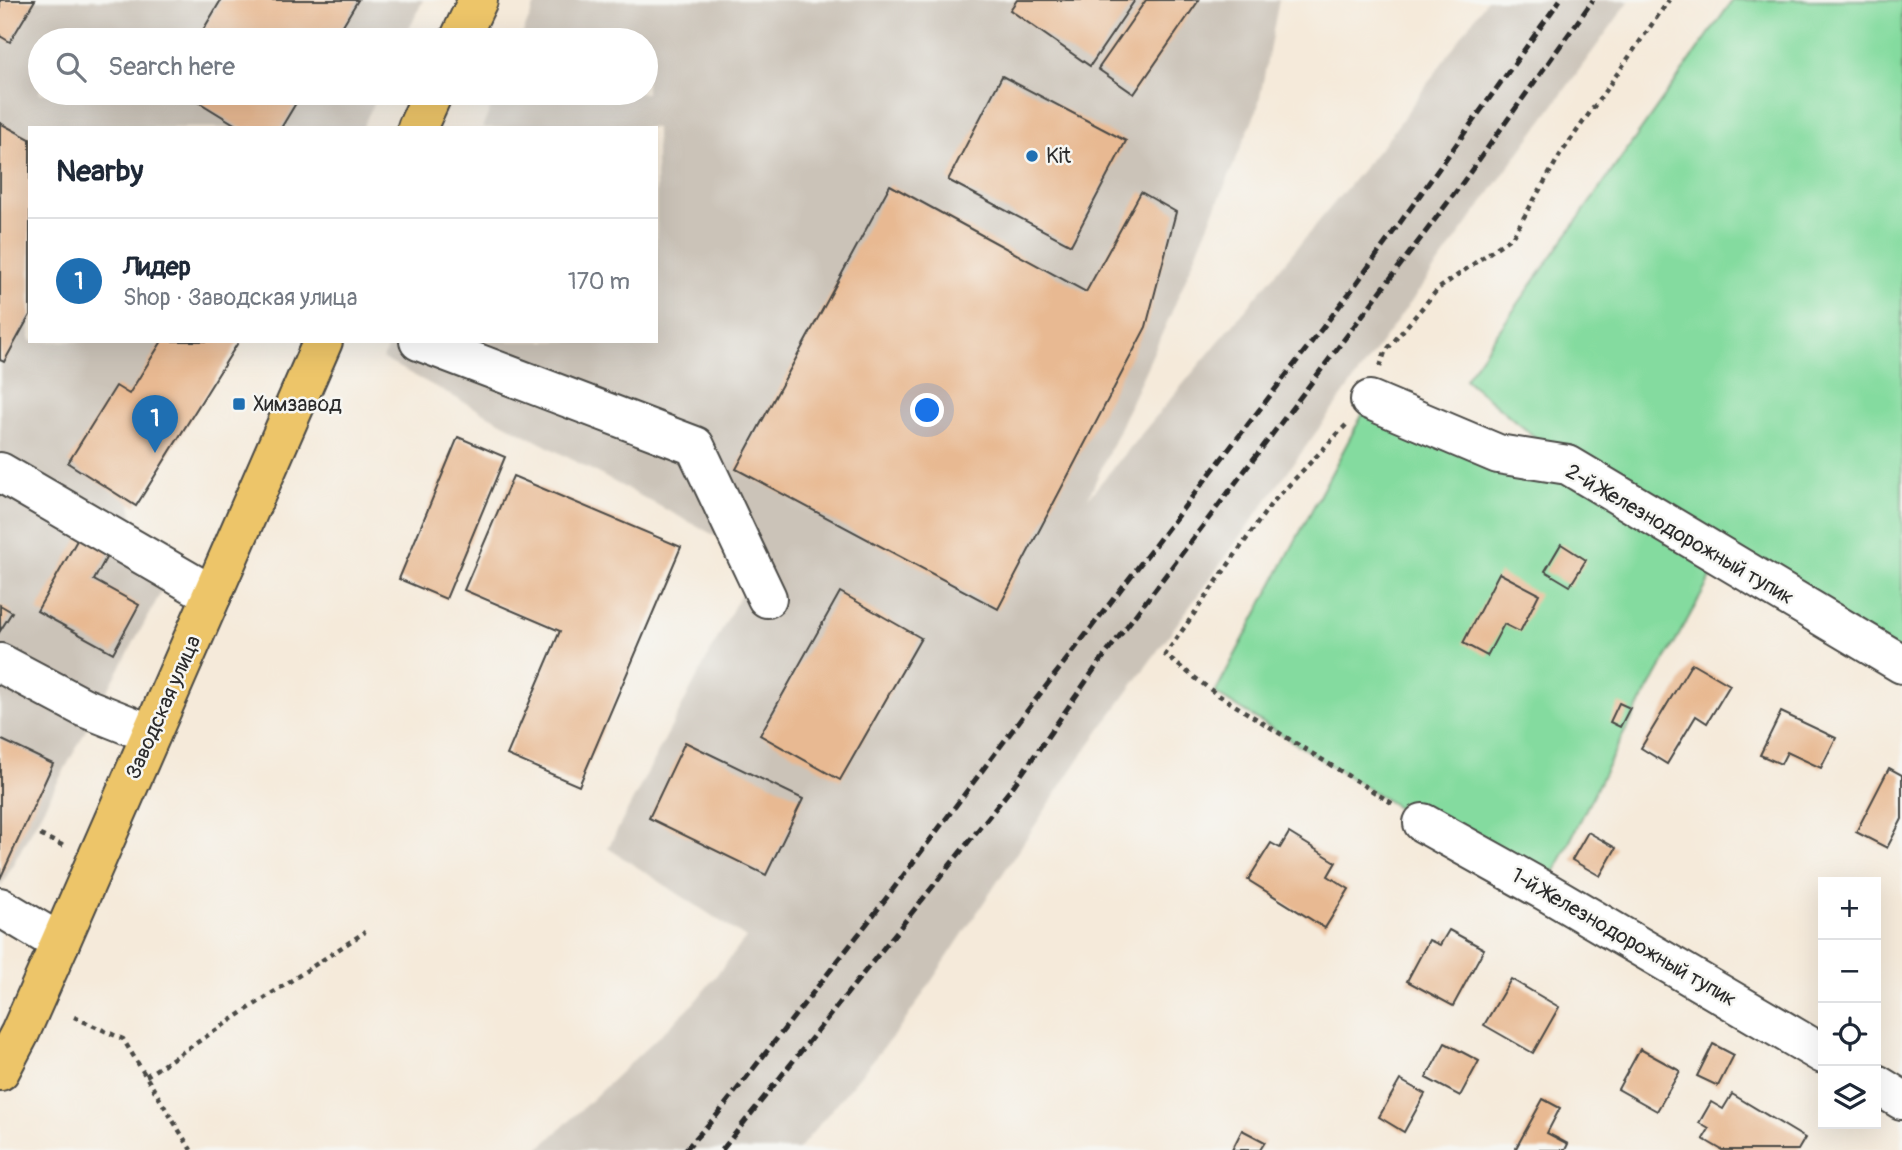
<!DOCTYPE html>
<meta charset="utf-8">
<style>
:root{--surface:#fff;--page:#f2f2f3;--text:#1f2937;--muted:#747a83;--line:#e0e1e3;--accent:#1f6fb2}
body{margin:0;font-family:Pangolin,sans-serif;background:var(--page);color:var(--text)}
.controls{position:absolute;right:21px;bottom:21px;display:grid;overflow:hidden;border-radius:0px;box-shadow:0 7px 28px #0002}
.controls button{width:63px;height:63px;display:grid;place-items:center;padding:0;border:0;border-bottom:2px solid var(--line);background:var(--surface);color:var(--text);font:35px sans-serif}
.you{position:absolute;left:928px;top:411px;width:24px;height:24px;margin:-18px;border:5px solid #fff;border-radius:50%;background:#1a73e8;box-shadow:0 0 0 10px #1a73e833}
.badge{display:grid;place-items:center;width:46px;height:46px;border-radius:50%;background:var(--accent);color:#fff;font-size:23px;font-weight:700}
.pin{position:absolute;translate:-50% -58px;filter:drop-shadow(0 2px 4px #0008)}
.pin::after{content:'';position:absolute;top:37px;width:24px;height:21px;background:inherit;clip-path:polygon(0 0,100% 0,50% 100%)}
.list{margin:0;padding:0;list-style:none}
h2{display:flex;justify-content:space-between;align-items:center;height:91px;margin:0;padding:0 28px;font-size:30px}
h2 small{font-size:23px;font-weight:400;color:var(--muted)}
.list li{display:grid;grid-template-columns:46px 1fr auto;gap:21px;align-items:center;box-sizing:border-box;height:126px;padding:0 28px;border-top:2px solid var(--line)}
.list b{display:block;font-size:26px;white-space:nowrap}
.list p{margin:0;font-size:23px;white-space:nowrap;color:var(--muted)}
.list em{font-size:23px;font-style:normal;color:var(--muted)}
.icon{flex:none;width:38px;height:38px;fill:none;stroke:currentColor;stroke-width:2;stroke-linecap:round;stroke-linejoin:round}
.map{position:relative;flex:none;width:1902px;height:1150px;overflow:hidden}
.search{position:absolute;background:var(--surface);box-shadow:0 7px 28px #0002;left:28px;top:28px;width:630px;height:77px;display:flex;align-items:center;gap:18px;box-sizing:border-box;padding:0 24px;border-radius:38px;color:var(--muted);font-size:26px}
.panel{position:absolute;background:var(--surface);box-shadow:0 7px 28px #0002;left:28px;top:126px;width:630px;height:217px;border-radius:0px}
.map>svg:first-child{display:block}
</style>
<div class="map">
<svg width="1902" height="1150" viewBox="0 0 1902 1150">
<rect width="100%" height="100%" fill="#f6f6f2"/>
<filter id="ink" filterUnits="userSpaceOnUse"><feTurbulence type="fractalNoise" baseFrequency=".0143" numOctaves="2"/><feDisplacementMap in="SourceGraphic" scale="14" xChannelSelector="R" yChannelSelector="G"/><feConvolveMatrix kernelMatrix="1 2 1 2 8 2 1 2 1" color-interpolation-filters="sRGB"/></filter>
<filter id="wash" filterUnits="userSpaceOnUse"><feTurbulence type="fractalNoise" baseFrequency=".00686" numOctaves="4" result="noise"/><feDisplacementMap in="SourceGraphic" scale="28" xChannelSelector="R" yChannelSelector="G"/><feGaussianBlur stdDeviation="1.57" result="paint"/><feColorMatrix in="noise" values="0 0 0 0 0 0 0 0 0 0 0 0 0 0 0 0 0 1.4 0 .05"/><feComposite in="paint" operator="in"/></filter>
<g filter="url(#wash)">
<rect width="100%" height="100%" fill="#f5eada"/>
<!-- industrial -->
<g fill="#cbc3b8">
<path d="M0,0h423l-19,40h-364v53h339l-17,35h-332v213h187l-86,135 1,59 32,52 -164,301z"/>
<path d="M537,0h742l-21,107 -85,202 -85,189 302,-362 97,-136h143l-551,759 -176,265 -105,126h-260l156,-147 52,-65 -138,-90 151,-289 -376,-200 7,-18h266v-213h-174l15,-35h149v-53h-126z"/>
</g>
<!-- green -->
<path fill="#84db9f" stroke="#588365" stroke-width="2" d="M1733,0h169v655l-180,-97 -99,177 -78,156 -122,-68 -208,-130 155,-293 197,64 -102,-85z"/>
<g id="blocks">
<!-- building -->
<g fill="#e8b992">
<path d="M0,0h35l-25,42 -10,-6z"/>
<path d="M221,0h137l-24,40h-137z"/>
<path d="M1017,0h118l-45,66 -80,-56z"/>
<path d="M1146,0h53l-65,94 -36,-25z"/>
<path d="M1002,76l124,65 -55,104 -123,-65z"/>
<path d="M184,93h118l-21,35h-40z"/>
<path d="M0,123l30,16v176l-26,47 -4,-2z"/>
<path d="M890,185l196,107 55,-100 35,20 -30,115 -148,282 -262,-140z"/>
<path d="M162,341h77l-103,165 -68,-43 48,-77 13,8z"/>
<path d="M458,437l47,20 -59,142 -47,-20z"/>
<path d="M513,476l168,71 -102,239 -72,-31 53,-124 -96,-41z"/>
<path d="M84,528l29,17 -19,35 45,25 -26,48 -76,-42z"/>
<path d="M1561,544l25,16 -16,26 -25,-15z"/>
<path d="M1499,573l40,21 -19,38 -16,-8 -17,32 -24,-13z"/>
<path d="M840,592l81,46 -81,142 -80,-45z"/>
<path d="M0,605l12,7 -12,19z"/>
<path d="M1692,663l38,22 -23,38 -11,-7 -29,48 -26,-16z"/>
<path d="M1619,703l11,5 -10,19 -10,-5z"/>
<path d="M1781,712l55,26 -15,30 -34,-16 -6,12 -21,-9z"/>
<path d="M0,739l53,25 -53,115z"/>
<path d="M685,742l118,57 -37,76 -117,-57z"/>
<path d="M1889,768l13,7v44l-15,29 -31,-16z"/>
<path d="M1588,832l28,16 -16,28 -28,-16z"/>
<path d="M1289,833l47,29 -8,14 21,13 -24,39 -77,-48 23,-37 9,5z"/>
<path d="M1449,930l35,19 -31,57 -46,-25 22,-41 11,5z"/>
<path d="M1511,979l48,28 -26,46 -49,-28z"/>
<path d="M1445,1043l34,18 -19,35 -34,-18z"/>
<path d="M1713,1044l21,11 -16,31 -21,-10z"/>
<path d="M1640,1049l40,22 -23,40 -39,-22z"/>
<path d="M1400,1080l25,14 -21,38 -25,-15z"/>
<path d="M1732,1094l73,44 -7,12h-76l-19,-11 6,-10 -10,-6 12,-21 12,7z"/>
<path d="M1543,1099l17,9 -13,25 21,11 -3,6h-50z"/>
<path d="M1242,1130l23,12 -5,8h-28z"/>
</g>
</g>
</g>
<g filter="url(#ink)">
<use href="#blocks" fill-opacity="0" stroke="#494845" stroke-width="2"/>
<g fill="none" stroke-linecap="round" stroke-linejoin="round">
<defs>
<g id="minor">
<path d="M419,341l276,105 72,152"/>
<path d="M1370,400l128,54 70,11 334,199"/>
<path d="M0,472l212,123"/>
<path d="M0,663l83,44 68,27"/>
<path d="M1423,823l122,68 278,163"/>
<path d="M0,907l60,36"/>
<path d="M1876,1084l26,16"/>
</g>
<g id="major">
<path d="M459,40l19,-40"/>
<path d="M417,128l16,-35"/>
<path d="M0,1071l20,-38 40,-90 263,-602"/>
</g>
</defs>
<!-- minor casing -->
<use href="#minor" stroke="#494845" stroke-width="42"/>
<!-- major casing -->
<use href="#major" stroke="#494845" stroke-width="42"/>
<!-- path -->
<g stroke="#494845" stroke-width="4.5" stroke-dasharray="5 5" stroke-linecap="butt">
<path d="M1380,367l5,-15 53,-63 75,-53 47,-81 109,-155"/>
<path d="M1346,425l-75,79 -106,151 50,38 180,112"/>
<path d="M40,835l24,11"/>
<path d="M74,1017l49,22 68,111"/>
<path d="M146,1076l219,-144"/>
</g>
<!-- minor -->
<use href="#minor" stroke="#fff" stroke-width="38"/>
<!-- major -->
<use href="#major" stroke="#edc569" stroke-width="38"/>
<!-- rail -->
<g stroke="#2b2b2b" stroke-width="5" stroke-dasharray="10 5" stroke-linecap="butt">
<path d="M685,1150l32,-35 152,-194 164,-218 318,-412 209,-291"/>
<path d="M722,1150l292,-365 82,-118 362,-478 135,-189"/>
</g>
</g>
</g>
<!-- markers -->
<g fill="#1f6fb2" stroke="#f6f6f2" stroke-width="2.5">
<circle cx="1032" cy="156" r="7"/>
<rect x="232" y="397" width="14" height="14" rx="3.5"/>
</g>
<g text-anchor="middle" stroke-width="5" stroke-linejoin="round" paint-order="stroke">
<!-- poi labels -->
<g font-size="21" fill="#2b2b2b" stroke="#f6f6f2" text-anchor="start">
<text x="1046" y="163">Kit</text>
<text x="253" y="411">Химзавод</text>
</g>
<!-- street labels -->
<g font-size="21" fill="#2b2b2b" stroke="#f6f6f2">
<text transform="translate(1680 534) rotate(30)" y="7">2-й Железнодорожный тупик</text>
<text transform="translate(163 707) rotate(-66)" y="7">Заводская улица</text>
<text transform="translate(1624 937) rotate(30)" y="7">1-й Железнодорожный тупик</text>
</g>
</g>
</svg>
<div class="controls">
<button>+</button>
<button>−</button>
<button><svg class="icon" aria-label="locate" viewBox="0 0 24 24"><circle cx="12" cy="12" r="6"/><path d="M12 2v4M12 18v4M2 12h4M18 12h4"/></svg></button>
<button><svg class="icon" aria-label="layers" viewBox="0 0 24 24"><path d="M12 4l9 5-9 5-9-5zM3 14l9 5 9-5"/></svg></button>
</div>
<div class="you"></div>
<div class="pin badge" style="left:155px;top:453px">1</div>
<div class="search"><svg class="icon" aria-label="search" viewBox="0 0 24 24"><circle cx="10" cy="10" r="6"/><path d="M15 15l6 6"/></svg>Search here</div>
<section class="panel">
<h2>Nearby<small></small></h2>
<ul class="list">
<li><span class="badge">1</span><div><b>Лидер</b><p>Shop · Заводская улица</p></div><em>170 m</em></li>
</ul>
</section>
</div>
